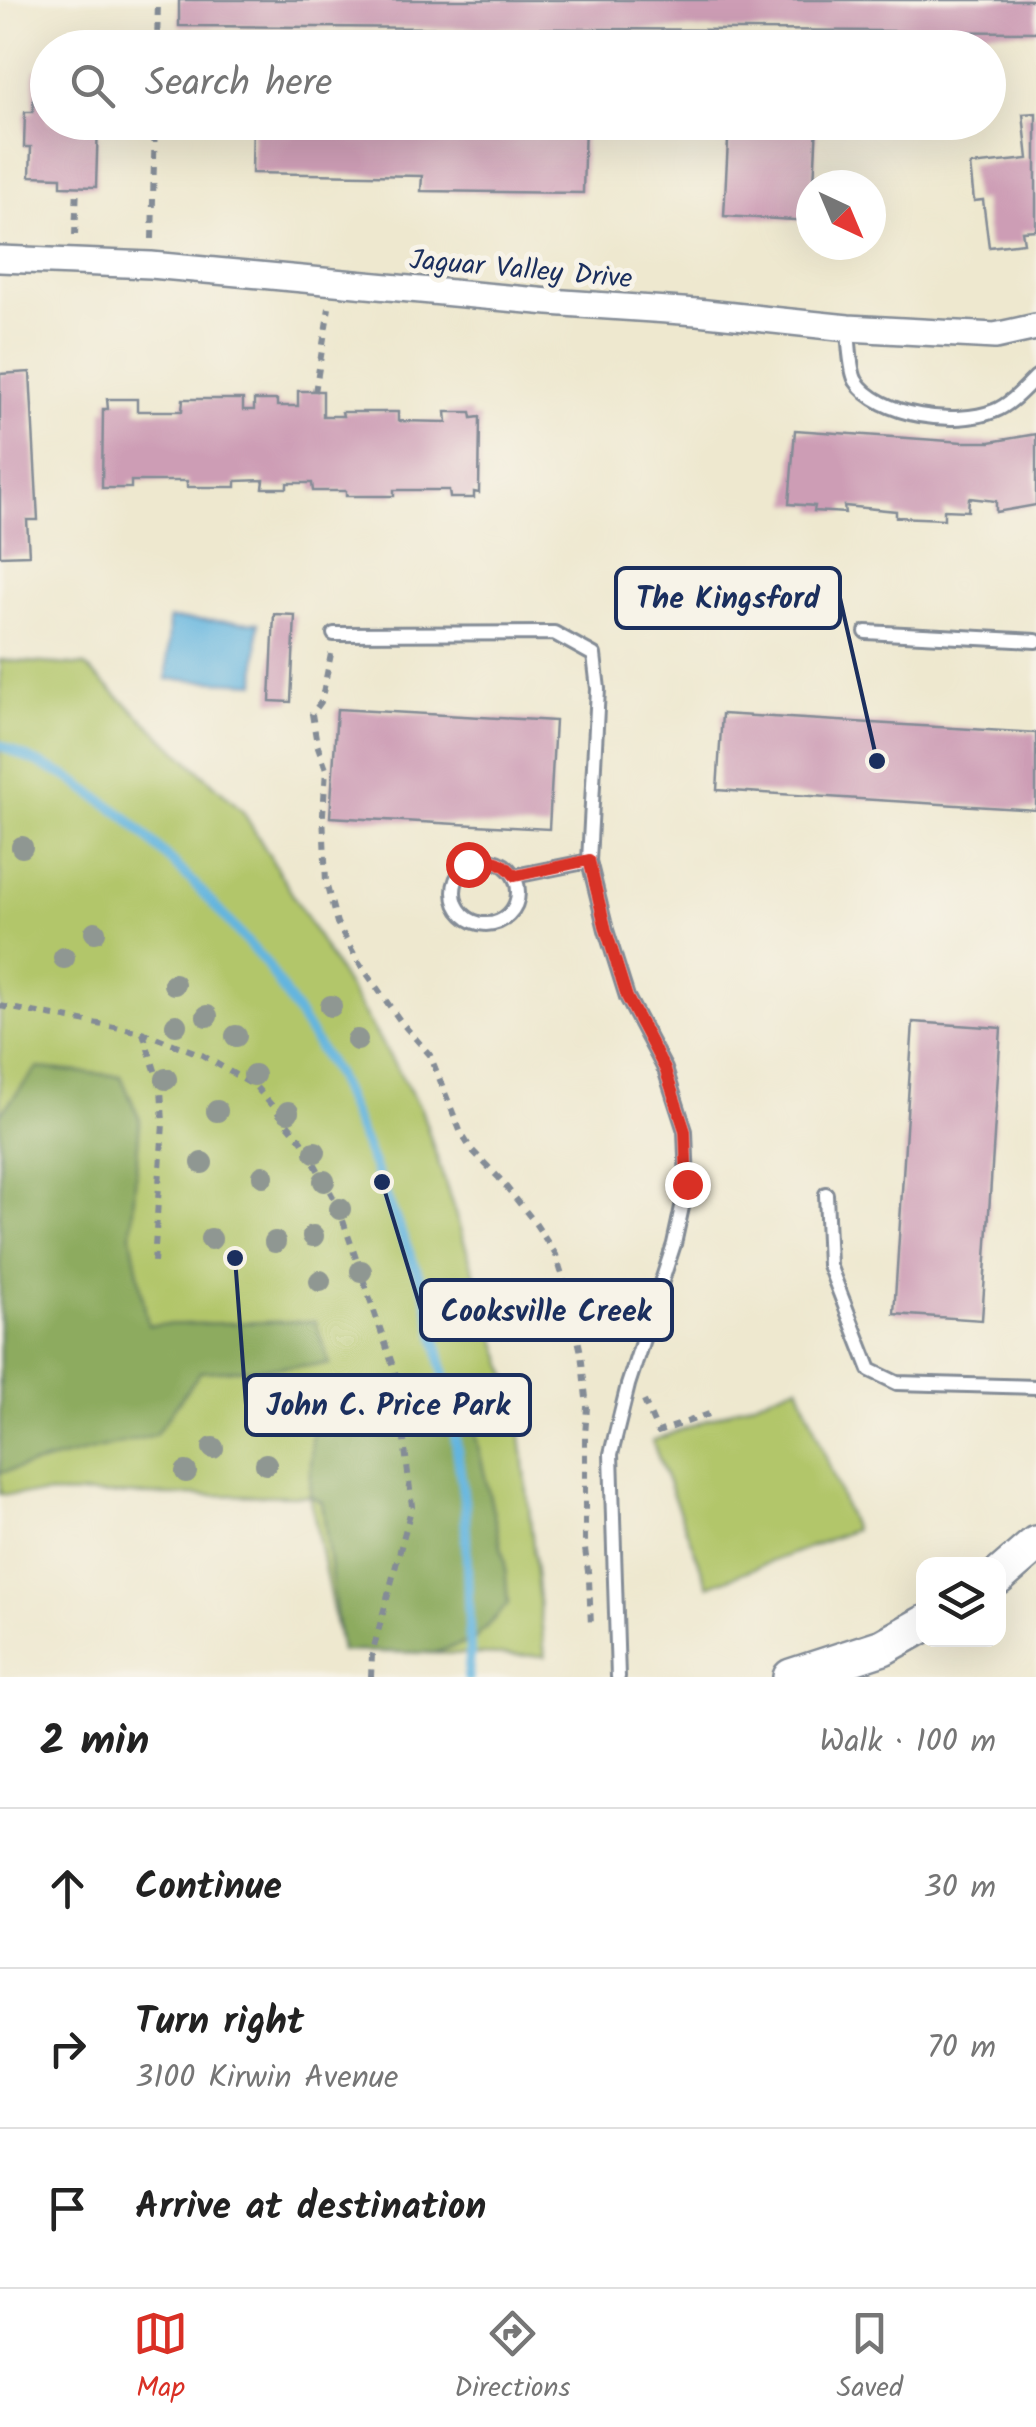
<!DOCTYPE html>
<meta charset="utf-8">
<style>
:root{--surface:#fff;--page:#f2f2f2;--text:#222;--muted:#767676;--line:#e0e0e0;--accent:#d93025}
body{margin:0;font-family:Kalam,sans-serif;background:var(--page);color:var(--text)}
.controls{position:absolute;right:30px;bottom:30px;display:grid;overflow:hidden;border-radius:20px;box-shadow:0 10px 40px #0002}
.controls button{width:90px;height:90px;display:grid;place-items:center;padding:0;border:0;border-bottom:2px solid var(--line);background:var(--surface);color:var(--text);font:50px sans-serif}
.compass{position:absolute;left:796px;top:170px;width:90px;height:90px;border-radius:50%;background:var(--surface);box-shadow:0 10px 40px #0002;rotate:136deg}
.stop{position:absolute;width:30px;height:30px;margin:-22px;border:8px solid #d93025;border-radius:50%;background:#fff}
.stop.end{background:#d93025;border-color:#fff;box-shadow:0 2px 10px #0008}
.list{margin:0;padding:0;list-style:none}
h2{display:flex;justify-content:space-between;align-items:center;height:130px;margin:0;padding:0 40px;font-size:42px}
h2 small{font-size:32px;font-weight:400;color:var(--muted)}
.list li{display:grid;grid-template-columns:65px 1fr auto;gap:30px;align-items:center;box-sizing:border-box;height:160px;padding:0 40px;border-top:2px solid var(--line)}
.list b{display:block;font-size:38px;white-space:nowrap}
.list p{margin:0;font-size:32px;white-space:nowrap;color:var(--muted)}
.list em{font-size:32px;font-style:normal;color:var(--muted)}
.icon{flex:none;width:55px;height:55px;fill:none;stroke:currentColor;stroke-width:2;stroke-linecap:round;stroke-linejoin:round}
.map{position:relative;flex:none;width:1036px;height:1677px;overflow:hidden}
.search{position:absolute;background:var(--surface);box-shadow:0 10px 40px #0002;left:30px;right:30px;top:30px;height:110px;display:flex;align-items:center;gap:25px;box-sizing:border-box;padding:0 35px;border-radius:55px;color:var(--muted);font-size:38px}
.sheet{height:610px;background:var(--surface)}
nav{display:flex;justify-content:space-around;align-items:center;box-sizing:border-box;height:140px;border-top:2px solid var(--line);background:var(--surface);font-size:28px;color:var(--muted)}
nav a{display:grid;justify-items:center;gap:5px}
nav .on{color:var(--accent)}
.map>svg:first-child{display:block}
</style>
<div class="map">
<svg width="1036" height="1677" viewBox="0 0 1036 1677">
<rect width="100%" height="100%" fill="#f7f3e8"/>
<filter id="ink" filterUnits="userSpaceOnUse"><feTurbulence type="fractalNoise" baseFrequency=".01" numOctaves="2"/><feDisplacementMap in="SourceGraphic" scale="20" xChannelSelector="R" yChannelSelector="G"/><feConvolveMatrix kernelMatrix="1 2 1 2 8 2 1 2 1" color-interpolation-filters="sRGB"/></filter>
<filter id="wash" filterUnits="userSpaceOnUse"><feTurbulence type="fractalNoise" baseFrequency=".0048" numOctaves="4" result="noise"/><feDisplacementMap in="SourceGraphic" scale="40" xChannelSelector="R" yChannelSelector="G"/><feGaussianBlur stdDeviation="2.25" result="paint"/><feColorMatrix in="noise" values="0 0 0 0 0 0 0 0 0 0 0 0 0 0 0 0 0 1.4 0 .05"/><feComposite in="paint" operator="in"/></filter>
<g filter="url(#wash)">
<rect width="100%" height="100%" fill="#eee8cf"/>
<!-- green -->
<g fill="#b2c66a" stroke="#667a64" stroke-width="2.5">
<path d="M0,660l85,6 157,144 179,299 97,298 27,249 -204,-5 -31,-155 -310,-2z"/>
<path d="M798,1385l56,145 -146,56 -56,-145z"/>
</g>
<!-- forest -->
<g fill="#8dab5e" stroke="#546d5e" stroke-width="2.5">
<path d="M37,1068l84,8 19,44 -9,116 17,89 167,-4 15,43 -130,8 -45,63 -155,38v-359z"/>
<path d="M354,1399l118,20 33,144 3,41 -34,36 -40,13 -93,-2 -19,-149 -12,-6 2,-61z"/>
</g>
<!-- water -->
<path fill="#64b5df" stroke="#40729e" stroke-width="2.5" d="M169,619l89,4 -2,60 -89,-4z"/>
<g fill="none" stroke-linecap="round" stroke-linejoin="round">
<!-- stream -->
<path stroke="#64b5df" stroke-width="10" d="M0,745l68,32 58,40 67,65 73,81 70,112 90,218 25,113 14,101 5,149 -2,21"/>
</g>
<g id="blocks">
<!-- building -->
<g fill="#cd9db5">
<path d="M179,0h857v32l-857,-6z"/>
<path d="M34,69h14v53h50l-2,65 -35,-1v-9l-31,-1 1,-29h-7l1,-35h8z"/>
<path d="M1036,113v117l-14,1 2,12 -35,4 -6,-47 -9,1 -4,-36 58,-6 -5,-45z"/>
<path d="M253,122h332l-2,71 -162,-2 1,-15 -170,-3z"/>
<path d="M729,122h88l-3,63h-3v36l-87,-5z"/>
<path d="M30,372l8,148h-11l2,35 -29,1v-182z"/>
<path d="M298,391h25v25h20l-1,-4h56v9l49,1 -1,-10h25l1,6 8,-1 -1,76 -5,-1v6h-24l-1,-8h-55v6h-48v-5h-33l-1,-8h-25v5h-24l1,-8 -28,1v6h-49v-6h-56v7h-29l1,-79h5l-1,-10h30v12h45l1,-12h60v11h11v-10h23v6h21z"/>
<path d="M795,430l168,12h27l46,-8v71l-40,7v-11l-27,-3 -1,13 -24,-1v9l-48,-2v-6l-52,-5 1,7 -31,-2 1,-5 -26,-2z"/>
<path d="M274,614l21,1 -4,87 -21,-1z"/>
<path d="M337,709l218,12 -6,108 -219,-12z"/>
<path d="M722,714l314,19v77l-319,-20z"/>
<path d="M913,1022l88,6 -19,292 -88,-6z"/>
</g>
</g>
</g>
<g filter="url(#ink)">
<use href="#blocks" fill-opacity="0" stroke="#848c96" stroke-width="2.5"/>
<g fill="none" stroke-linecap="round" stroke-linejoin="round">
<defs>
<g id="lane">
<path d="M848,328c1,13 2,43 8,53 23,36 101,45 138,30 16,-6 30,-22 42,-34"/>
<path d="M866,632l170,9"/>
<path d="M334,634l220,-1 40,22 4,34 -9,172 17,69 21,67 38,72 20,62 2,53 -13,60 -46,141 -17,69 7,223"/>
<circle cx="486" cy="892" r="32"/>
<path d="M515,876l74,-15"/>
<path d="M826,1194l3,71 41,105 27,13 139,4"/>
</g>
<path id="street" d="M0,259l151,6 398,37 148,10 151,16 147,8 41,-9"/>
<g id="secondary">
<path d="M998,1577l38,-33"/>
<path d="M791,1677l92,-30 41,-23"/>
</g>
</defs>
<!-- lane casing -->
<use href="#lane" stroke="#848c96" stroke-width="18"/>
<!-- street casing -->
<use href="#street" stroke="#848c96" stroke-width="30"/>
<!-- secondary casing -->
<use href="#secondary" stroke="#848c96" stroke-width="40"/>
<!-- path -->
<g stroke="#848c96" stroke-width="6" stroke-dasharray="8 8" stroke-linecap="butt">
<path d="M157,48l1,-48"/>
<path d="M75,235l2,-49"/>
<path d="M152,239l3,-117"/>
<path d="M315,392l14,-84"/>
<path d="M331,654l-10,48 -9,12 5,30 9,25 -3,45 3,69 11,40 21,38 43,61 29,33 31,78 10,16 28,29 34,42 23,35 12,39 13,59 6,54 -2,29v113l4,30 2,47"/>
<path d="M0,1006l142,26 60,23 54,32 46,54 36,65 58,169 16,131 -40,148 -1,23"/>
<path d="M143,1033l18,56 2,34 -9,140"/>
<path d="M644,1401l14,31 57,-20"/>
</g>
<!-- lane -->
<use href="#lane" stroke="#fff" stroke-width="12"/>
<!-- street -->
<use href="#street" stroke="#fff" stroke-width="25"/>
<!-- secondary -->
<use href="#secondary" stroke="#fff" stroke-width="35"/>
</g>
<!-- trees -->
<g fill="#8f9792">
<circle cx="22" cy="847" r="11"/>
<circle cx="95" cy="932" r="11"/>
<circle cx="64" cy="958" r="11"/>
<circle cx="174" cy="984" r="11"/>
<circle cx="331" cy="1006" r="11"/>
<circle cx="207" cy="1016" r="11"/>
<circle cx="176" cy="1025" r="11"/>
<circle cx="236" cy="1036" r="11"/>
<circle cx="357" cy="1040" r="11"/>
<circle cx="254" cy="1075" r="11"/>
<circle cx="166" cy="1079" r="11"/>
<circle cx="217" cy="1111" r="11"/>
<circle cx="288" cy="1112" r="11"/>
<circle cx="315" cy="1152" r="11"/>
<circle cx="202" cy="1163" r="11"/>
<circle cx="263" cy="1176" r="11"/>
<circle cx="324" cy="1181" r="11"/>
<circle cx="340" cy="1209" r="11"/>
<circle cx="313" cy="1236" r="11"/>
<circle cx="211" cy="1239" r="11"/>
<circle cx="275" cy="1242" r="11"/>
<circle cx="361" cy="1271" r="11"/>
<circle cx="320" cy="1281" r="11"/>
<circle cx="213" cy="1448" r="11"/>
<circle cx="266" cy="1464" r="11"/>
<circle cx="186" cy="1472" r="11"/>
</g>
</g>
<g fill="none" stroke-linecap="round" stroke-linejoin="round" filter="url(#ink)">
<!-- route -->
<path stroke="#d93025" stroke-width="12" d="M468,864c19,-8 34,-4 47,12l74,-16 17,70 21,67 38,72 20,62 2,53"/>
</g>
<g text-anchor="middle" stroke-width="10" stroke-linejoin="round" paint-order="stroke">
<!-- street labels -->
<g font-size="28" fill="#1b2f5e" stroke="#f7f3e8">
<text transform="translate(521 268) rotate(5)" y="10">Jaguar Valley Drive</text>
</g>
</g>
<!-- callouts -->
<path fill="none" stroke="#1b2f5e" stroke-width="4" d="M877 761L840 598M382 1182L421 1310M235 1258L246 1405"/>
<g fill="#1b2f5e" stroke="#f7f3e8" stroke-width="4">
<circle cx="877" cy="761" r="10"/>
<circle cx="382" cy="1182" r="10"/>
<circle cx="235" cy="1258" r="10"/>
</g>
<g fill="#f7f3e8" stroke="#1b2f5e" stroke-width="4">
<rect x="616" y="568" width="224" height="60" rx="10"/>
<rect x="421" y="1280" width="251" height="60" rx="10"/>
<rect x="246" y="1375" width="284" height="60" rx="10"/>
</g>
<g font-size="30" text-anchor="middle" font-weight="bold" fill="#1b2f5e">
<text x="728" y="608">The Kingsford</text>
<text x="546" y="1321">Cooksville Creek</text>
<text x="388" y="1415">John C. Price Park</text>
</g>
</svg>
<div class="controls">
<button><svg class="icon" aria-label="layers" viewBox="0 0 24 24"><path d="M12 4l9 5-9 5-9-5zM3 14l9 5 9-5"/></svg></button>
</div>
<svg class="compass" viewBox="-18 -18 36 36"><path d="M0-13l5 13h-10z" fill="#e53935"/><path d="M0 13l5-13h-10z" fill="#767676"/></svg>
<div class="stop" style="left:468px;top:864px"></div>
<div class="stop end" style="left:687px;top:1184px"></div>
<div class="search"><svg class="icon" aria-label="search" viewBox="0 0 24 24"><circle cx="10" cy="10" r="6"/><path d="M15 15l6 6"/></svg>Search here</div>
</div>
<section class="sheet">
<h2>2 min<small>Walk · 100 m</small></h2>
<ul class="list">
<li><svg class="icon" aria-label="ahead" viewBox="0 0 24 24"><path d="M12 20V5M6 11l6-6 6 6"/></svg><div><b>Continue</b></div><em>30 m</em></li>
<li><svg class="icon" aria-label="right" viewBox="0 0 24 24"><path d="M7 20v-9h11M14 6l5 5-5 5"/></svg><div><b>Turn right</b><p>3100 Kirwin Avenue</p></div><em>70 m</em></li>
<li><svg class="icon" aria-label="arrive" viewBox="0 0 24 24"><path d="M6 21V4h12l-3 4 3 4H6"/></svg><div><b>Arrive at destination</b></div></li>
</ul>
</section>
<nav>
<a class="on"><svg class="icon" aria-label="map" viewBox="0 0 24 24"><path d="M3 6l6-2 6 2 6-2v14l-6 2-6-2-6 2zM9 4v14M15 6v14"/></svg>Map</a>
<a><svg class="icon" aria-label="directions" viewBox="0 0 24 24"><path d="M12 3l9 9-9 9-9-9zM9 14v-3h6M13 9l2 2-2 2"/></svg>Directions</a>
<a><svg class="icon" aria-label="saved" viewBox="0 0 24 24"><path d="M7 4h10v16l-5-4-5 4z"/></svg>Saved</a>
</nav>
